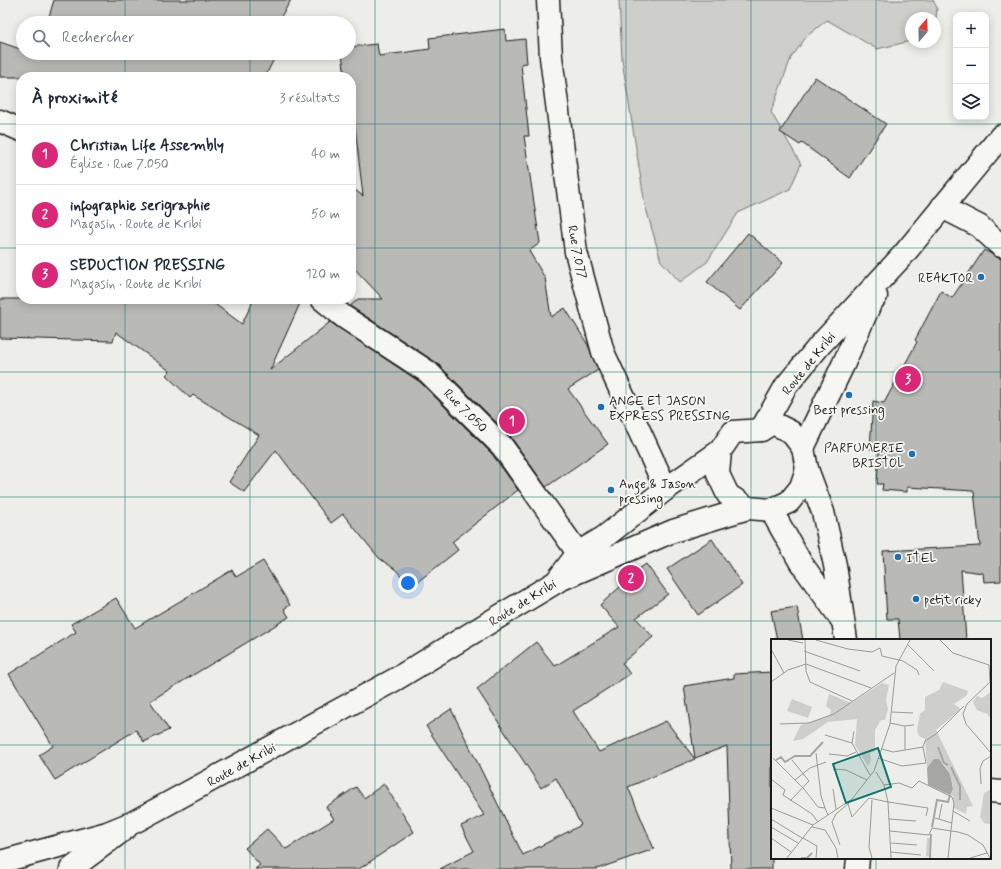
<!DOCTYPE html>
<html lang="fr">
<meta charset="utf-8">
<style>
:root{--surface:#fff;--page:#f2f2f3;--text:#1f2937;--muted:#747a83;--line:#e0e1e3;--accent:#db2777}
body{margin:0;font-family:Mynerve,sans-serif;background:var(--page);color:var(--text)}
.controls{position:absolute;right:12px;top:12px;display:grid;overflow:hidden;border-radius:8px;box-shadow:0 2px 10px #0003}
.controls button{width:36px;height:36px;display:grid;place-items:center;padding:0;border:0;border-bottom:1px solid var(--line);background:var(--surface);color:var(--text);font:20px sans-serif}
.compass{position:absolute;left:905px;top:12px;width:36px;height:36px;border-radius:50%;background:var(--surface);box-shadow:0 2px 10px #0003;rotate:19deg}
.you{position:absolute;left:408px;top:583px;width:14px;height:14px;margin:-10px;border:3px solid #fff;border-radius:50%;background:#1a73e8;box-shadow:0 0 0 6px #1a73e833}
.badge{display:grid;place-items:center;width:26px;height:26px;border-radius:50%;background:var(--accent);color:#fff;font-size:13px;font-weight:700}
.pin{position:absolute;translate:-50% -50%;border:2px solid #fff;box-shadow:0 1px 4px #0006}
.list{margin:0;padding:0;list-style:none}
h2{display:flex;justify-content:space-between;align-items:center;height:52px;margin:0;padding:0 16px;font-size:17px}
h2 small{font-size:13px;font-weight:400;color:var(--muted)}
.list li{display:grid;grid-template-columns:26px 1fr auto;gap:12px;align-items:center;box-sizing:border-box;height:60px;padding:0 16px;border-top:1px solid var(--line)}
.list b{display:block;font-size:15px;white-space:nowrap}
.list p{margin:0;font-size:13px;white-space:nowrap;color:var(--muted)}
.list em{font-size:13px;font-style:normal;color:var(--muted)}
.icon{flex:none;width:22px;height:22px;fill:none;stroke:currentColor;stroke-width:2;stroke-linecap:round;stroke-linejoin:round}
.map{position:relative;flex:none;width:1001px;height:869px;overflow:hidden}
.search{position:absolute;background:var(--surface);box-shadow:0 2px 10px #0003;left:16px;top:16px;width:340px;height:44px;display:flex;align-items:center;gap:10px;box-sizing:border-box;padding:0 14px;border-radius:22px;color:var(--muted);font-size:15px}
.panel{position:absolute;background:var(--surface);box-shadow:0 2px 10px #0003;left:16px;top:72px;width:340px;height:232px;border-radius:16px}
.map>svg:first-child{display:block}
</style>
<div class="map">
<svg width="1001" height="869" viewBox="0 0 1001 869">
<rect width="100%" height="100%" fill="#edede9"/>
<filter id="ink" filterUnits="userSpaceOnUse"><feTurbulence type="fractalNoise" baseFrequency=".025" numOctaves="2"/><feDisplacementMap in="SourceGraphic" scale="8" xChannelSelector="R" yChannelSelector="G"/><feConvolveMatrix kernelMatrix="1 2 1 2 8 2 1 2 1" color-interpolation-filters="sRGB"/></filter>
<g filter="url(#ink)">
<!-- green -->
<path fill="#cececb" stroke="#757574" d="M619,0h314l4,8 -2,19v-9h-24v23l-34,8 -50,-29 -20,16 -16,22 -20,54 30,52 -11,25 -52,24 -31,49 -27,20 -19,-21 -16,-56 -23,-145z"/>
<!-- building -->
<g fill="#b9b9b6" stroke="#1c1c1c">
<path d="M54,0h237l-14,23h-230z"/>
<path d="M505,29l1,12 19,-2 2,24 -6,1 8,72h-5l16,107 -11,8 16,27 6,39 14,-9 23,37 10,25 -30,19 40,55 -62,43 -35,-50 -74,-74 -87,-57 8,-7h25l-32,-34v-78l12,9 -12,-104v-15h-6l-3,-24h7v-6l28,-3 2,12 51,-7 -1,-11z"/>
<path d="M0,42l23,8v3l14,2 1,-2h239l-12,24h-265z"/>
<path d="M815,77l71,47 -36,54 -48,-35 -2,2 -20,-13z"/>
<path d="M748,233l35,30 -43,47 -33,-28z"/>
<path d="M984,250l17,9v322l-17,1 -1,-9 -22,-3 5,70h-66l-2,-21h-11l-4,-68 97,-5 -6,-55 -67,-4v5l-25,-2 1,-6h-6l2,-34 -9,-1 3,-48 11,2 33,-61 -2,-2 26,-49 11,7z"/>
<path d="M0,299h208l34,25 12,-25h48l-32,71 60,-48 90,60 72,72 26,36 -66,52 6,8 -47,37 -15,-17 -17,-12 -36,-44 -12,9 -55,-73 -32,42 -15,-10 30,-47 -66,-40 -3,3 -24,-23 4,-4 -54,-39 -3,9 -113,-3z"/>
<path d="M712,539l30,46 -44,30 -31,-46z"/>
<path d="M263,561l27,44 -6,4 5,8 -139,84 19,29 -25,12 -8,-12 -81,50 -16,-25 14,-9 -44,-72 67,-42 -5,-8 45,-26 19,30 97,-58 4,7z"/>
<path d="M646,564l22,30 -32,24 17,19 -31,26 8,11 -57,37 26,41 67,-31 29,38 -67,28 26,62 -57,20h-157l34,-18 -13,-25 23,-11 -58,-89 25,-17 72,146 58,-30 -25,-47 -15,10 -64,-99 59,-47 19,24 64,-39 -19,-22 21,-19 -2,-3z"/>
<path d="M797,607l6,33h-26l-6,-29z"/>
<path d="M772,672v197h-41l-4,-123 -32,12 -11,-72 50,-8v-4z"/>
<path d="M384,784l30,48 -55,37h-104l5,-4 -15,-17 22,-19 19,20 48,-30 -8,-12 30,-20 8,11z"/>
</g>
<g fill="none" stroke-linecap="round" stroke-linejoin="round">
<defs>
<g id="minor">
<path d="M548,0l3,57 25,195 27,100 63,137"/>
<path d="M0,121l21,9"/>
<path d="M942,207l37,19 22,20"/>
<path d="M322,299l22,18 84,55 74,74 76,107"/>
<path d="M990,791l11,1"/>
<path d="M71,869l55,-41"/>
</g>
<g id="secondary">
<path d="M761,430l25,-44 34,-41 84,-91 97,-118"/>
<path d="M803,448l40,-83 27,-61 6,-8"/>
<path d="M807,469l16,43 12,53 11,75"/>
<path d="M771,510l30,53 41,57"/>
<path d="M557,581l116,-50 75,-23"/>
<path d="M0,862l107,-29 27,-11 262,-143 160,-97 22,-29 25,-15 63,-49 54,-38 13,-19 28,-2 12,-7 18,9 12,16 4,21 -6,18 -12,15 -18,8 -23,-2 -20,-13 -10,-21 2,-23"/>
<path d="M857,869l1,-11"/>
</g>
</defs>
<!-- minor casing -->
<use href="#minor" stroke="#1c1c1c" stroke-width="25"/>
<!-- secondary casing -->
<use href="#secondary" stroke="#1c1c1c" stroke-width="25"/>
<!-- minor -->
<use href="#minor" stroke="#f6f6f2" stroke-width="22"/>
<!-- secondary -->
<use href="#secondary" stroke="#f6f6f2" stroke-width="22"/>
</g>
</g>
<!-- grid -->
<path fill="none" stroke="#0f766e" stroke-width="1" stroke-opacity="0.55" d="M125,0v23M250,0v23M375,0v869M500,0v869M626,0v869M751,0v869M876,0v640M125,53v24M250,53v24M0,124h21M351,124h650M0,248h21M351,248h650M125,299v570M250,299v570M0,372h1001M0,497h1001M0,621h1001M0,745h772M990,745h11M876,858v11"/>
<!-- markers -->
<g fill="#1f6fb2" stroke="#f6f6f2" stroke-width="1.5">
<circle cx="981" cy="277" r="4"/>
<circle cx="849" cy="395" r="4"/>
<circle cx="601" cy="407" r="4"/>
<circle cx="912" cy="454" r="4"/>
<circle cx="611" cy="490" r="4"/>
<circle cx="898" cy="557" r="4"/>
<circle cx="916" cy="599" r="4"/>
</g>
<g text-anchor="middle" stroke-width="3.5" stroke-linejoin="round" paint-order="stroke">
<!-- street labels -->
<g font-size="13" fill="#1c1c1c" stroke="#f6f6f2">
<text transform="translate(578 252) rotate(79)" y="5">Rue 7.077</text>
<text transform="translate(808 363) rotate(-51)" y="5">Route de Kribi</text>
<text transform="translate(466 410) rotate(45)" y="5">Rue 7.050</text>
<text transform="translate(522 602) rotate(-32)" y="5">Route de Kribi</text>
<text transform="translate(241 764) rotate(-29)" y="5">Route de Kribi</text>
</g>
<!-- poi labels -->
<g font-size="13" fill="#1c1c1c" stroke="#f6f6f2" text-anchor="start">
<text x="973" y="282" text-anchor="end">REAKTOR</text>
<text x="609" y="405">ANGE ET JASON<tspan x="609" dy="15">EXPRESS PRESSING</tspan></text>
<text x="849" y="414" text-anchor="middle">Best pressing</text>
<text x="904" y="452" text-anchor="end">PARFUMERIE<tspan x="904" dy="15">BRISTOL</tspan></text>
<text x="619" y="488">Ange &amp; Jason<tspan x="619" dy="15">pressing</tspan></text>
<text x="906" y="562">ITEL</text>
<text x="924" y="604">petit ricky</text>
</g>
</g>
<!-- overview -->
<g transform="translate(771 639)">
<rect width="220" height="220" fill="#edede9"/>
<path d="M172,43l25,9 -2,5 -12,8 7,5 -25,21 37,76 -6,1 -1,7 -12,-6 -1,-12 -3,-1 3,-7 -3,-14 -7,-11 -8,-4 -8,9 -2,-29 -6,-3 -2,-6 3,-16 5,-4v-13l14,-7zM111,44l7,2 -3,15 2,9 -3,11h-4l-6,10v21l-5,2 1,7 -3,6 -13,-21 2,-26 -29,3 -25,17 -10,2 8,-16 29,-10 1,-5 -5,-4 3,-12 22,9zM220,53v26l-4,-4 -10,-4 -4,-8 4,-6 5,2zM21,60l20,8 -4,11 -21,-7zM220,150v35h-2l-5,-1 -4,-6 4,-24zM156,199h4l-2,17 4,3 -7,-2z" fill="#cececb"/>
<path d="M163,120h5l11,15 3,15 -3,6 -22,-10 -1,-17z" fill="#a6a6a3"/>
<path fill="none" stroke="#a6a6a3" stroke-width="2" d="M167,108l6,16 4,2M5,121l5,-3 4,5 10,-6h15l13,-14M180,128l9,19v14M161,188l5,-27 11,2 2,-7M30,219h6l5,-5M159,219l1,-24"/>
<path fill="none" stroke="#999997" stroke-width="1" d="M17,1l15,3M34,1l1,31 4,11 42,19M45,1l32,9 24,3 8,-4 2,8 21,5 14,9 2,5M169,1l13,13 36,12M137,6l26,26M0,10l13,24M33,12l56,20M218,26l1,17 -23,22 -4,10 3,10 25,29M0,43l17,-12 18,-6 65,24M121,73l21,1M119,84l14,3 10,-1M9,85l29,-1 25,-9 60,-41M134,87v24M54,96l27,8 18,32M81,104l2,-12M111,110l11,3 30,-5 2,-6 11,-7 28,-28M45,114l5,43 4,12M58,115l18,2 9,-4M2,119l31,31 14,18 7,1 3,7M107,119l24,8 24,-3 -3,-16M62,130l13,1 21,10M105,133l8,13 4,17 3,56M0,140l14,11 -2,5 29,19 6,8M24,141l15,-12 16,-6M210,145l-1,-16 3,-7 8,-5M113,146l15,-2 13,5 7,-7 33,16 2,6 -6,55M62,150l3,20M19,162l19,-20 -17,-21M117,163l40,6 -2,8M77,165l4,13 17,-19 19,4M0,169l42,17M182,172l17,10M164,179l17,5M0,180l31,19M118,180l27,2M168,180l3,-15M0,188l27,16M41,188l13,3 11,18 2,10M119,192l39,4 3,-7 26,4 10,3 15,10 7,13M0,199l20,14M32,199l14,8 -1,12M120,204l26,2M69,206l-8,-23 4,-8 13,-11M120,213l30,3M16,219l26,-33 39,-26 22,-28 16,-47 6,-58 14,-26M101,219l-3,-11 3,-47M199,219l17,-5"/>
<path fill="#0f766e" fill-opacity="0.15" stroke="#0f766e" stroke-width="2" d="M107,109l13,39 -45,16 -13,-39z"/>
<rect width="220" height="220" fill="none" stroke="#1c1c1c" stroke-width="2"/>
</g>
</svg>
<div class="controls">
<button>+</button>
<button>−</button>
<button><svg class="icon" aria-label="layers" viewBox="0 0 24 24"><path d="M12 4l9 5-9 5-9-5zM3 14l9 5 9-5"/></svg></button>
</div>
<svg class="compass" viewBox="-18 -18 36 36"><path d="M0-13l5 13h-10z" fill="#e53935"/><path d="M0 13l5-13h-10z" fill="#747a83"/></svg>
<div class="you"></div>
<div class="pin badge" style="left:512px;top:421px">1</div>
<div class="pin badge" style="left:631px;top:578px">2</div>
<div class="pin badge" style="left:908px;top:379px">3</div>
<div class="search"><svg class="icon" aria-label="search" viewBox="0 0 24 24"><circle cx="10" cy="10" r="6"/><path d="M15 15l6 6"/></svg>Rechercher</div>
<section class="panel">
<h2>À proximité<small>3 résultats</small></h2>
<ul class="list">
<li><span class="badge">1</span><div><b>Christian Life Assembly</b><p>Église · Rue 7.050</p></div><em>40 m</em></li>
<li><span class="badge">2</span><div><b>infographie serigraphie</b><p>Magasin · Route de Kribi</p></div><em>50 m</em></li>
<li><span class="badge">3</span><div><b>SEDUCTION PRESSING</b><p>Magasin · Route de Kribi</p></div><em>120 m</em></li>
</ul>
</section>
</div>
